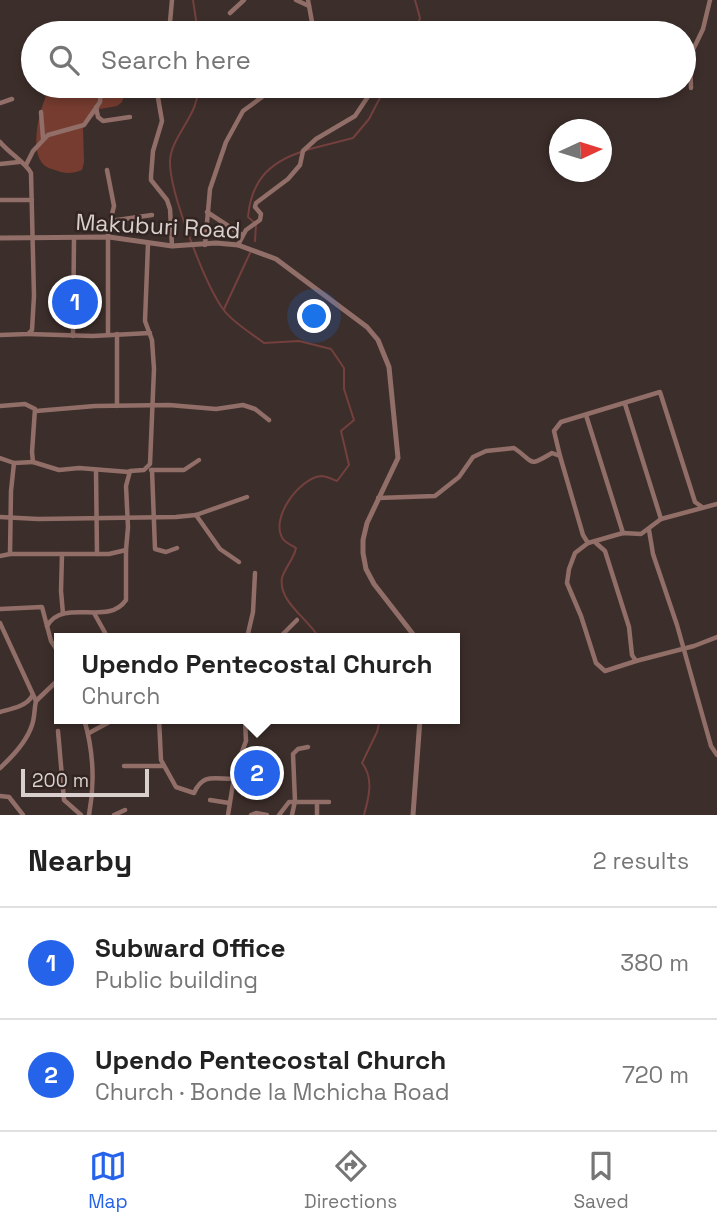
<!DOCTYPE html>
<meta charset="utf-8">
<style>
:root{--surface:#fff;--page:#f2f2f2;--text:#222;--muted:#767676;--line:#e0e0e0;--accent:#2563eb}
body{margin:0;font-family:"Space Grotesk",sans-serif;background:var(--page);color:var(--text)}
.compass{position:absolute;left:549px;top:119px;width:63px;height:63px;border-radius:50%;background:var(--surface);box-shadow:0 4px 10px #0003;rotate:86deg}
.scale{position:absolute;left:21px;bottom:18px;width:128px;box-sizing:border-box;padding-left:7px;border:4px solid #d9d0ce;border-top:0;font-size:19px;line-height:24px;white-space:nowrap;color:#d9d0ce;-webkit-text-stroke:5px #312421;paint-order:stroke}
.you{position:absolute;left:315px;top:317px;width:24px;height:24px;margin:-18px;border:5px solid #fff;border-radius:50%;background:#1a73e8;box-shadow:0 0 0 10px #1a73e833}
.badge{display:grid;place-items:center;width:46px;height:46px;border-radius:50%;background:var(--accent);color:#fff;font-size:23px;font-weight:700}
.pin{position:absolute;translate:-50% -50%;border:4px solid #fff;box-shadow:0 2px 7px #0006}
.popup{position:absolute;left:54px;top:633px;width:406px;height:91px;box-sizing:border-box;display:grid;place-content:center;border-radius:0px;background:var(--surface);filter:drop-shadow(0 2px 5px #0005);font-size:23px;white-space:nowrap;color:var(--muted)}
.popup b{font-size:26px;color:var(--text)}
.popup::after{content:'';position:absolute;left:50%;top:100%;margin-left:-14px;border:14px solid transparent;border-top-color:var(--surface)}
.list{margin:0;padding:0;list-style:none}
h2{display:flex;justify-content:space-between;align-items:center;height:91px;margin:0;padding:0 28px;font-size:30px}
h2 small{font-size:23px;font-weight:400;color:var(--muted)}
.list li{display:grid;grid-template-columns:46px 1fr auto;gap:21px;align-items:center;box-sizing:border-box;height:112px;padding:0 28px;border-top:2px solid var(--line)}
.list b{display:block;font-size:26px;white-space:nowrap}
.list p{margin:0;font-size:23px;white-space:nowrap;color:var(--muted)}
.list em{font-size:23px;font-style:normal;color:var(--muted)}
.icon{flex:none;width:38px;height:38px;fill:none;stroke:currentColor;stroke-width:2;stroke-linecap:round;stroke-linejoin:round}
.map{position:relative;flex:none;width:717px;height:815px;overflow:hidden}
.search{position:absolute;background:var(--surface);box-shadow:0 4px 10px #0003;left:21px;right:21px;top:21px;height:77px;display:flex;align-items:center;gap:18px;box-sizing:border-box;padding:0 24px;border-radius:38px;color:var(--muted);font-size:26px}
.sheet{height:315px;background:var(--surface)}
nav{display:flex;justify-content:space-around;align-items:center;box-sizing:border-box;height:98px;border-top:2px solid var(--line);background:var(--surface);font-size:19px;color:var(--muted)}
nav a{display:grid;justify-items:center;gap:4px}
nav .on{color:var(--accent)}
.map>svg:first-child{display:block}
</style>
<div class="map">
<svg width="717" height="815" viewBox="0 0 717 815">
<rect width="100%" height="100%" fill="#3c2e2b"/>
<!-- green -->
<path fill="#773c30" d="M60,86h67l-5,16 -5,4 -17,3 -17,18 1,35 -2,8c-10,4 -17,4 -27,0 -3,-1 -7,-2 -10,-4 -18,-15 -4,-62 5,-79l6,2z"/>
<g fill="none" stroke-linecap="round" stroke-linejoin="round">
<!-- stream -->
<g stroke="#73403e" stroke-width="2">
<path d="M193,0l5,33"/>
<path d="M399,33l18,-6 3,-9 -5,-18"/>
<path d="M197,86c5,26 -26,49 -27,75 -1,30 35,123 53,148 9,13 28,24 41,34l35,-2 32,8 13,19v21l10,31 -13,11 8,34 -12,16c-6,-2 -9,-5 -16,-5 -21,2 -52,42 -38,63 3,4 8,6 13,9 -2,11 -11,19 -14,30 -4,24 27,41 37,60"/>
<path d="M306,150l47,-12 16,-19 17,-33"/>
<path d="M255,241l1,-17 -8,-7c3,-35 20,-54 53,-65"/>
<path d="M224,309l26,-56"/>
<path d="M364,815c5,-18 10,-37 -2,-52l15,-31 3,-13"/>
</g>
<!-- minor -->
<g stroke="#916e67" stroke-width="4.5">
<path d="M296,0l13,6"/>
<path d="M308,0l6,33"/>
<path d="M230,13l14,-13"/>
<path d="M169,33l3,-33"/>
<path d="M390,33l1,-2"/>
<path d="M156,86l6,35 -9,30 -2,25v4l16,20 3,9 2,37"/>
<path d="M691,88l-1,-32 13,-27 7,-29"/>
<path d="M0,103l12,-4"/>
<path d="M96,107l2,10 5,4 27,-4"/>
<path d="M41,112l2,26"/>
<path d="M0,142c9,11 26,21 31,31l3,123 -2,34 -4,4 -28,1"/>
<path d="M0,164l19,-2"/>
<path d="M26,165l7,-14 15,-16 36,-10 16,-23 1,-16"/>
<path d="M107,170l7,36 -6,25v104"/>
<path d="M0,200h32"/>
<path d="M207,212l35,23"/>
<path d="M110,221l42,-6"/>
<path d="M205,245l5,-56 16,-47 17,-31 34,-25"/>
<path d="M238,245l8,-15 14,-10 1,-6 -6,-7 1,-4 32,-24 12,-14 3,-14 13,-12 39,-23 20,-30"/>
<path d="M28,334l65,2 57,-3"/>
<path d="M117,334v72"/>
<path d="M73,336l1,-98"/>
<path d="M625,404l36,115"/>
<path d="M0,406l25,-2 10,5 -3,43 1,10 26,8 20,-2 50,4"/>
<path d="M36,411l59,-5 74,-1 47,4 27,-4 12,4 14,11"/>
<path d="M586,415l37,118"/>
<path d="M560,456l-6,-25 7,-9 99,-30 35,110 7,5"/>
<path d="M0,458l14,5 19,-1"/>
<path d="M151,470h33l15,-10"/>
<path d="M152,470l3,79 11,3 11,-4"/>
<path d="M96,471l1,83"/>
<path d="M378,498l57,-2 24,-19 14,-20 13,-6 28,-3c21,14 13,20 38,5l8,3 23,79 5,8 35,-10 18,1 20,-15 56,-15"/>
<path d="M196,515l24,34 19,13"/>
<path d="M0,517l38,2 138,-2 20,-2 51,-18"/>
<path d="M649,530l4,24 24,71 34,121 6,9"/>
<path d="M588,543l-13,10 -6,16 -2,14 14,33 15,47 9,8 31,-10"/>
<path d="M596,543l9,8 24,76 3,28 4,6 58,-15 23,-9"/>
<path d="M10,554l1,-63 3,-28"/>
<path d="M62,554l-1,37 2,23"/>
<path d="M0,556l10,-2h99l17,-4"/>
<path d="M0,609l42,-2 9,34 8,12"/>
<path d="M94,613l14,25"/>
<path d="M0,623l36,78"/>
<path d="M47,626c17,-29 61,1 79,-26v-50l2,-23 -2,-41 4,-15 14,-1 6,-6 4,-95 -2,-29 -7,-19 3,-77"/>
<path d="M247,638l6,-26 2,-39"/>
<path d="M279,638l18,-18"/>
<path d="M36,701l23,-22"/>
<path d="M0,712c11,-3 27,-6 32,-16"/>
<path d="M84,719c9,30 11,64 5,96"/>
<path d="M159,719l2,41 15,27 18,6c9,-20 20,-14 39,-14"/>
<path d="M58,731l6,69 17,15"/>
<path d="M89,733l26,-14"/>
<path d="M124,766h39"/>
<path d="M0,768c12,-11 27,-27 32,-43 3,-8 2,-16 4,-24"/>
<path d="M0,796l9,1 14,18"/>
<path d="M210,800l19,3"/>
<path d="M317,802v13"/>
<path d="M114,815l11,-5"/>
<path d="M228,815l7,-44 11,-30 -1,-22"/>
<path d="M251,815l5,-2 11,2"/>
<path d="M279,815l10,-13h40"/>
<path d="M292,815l3,-14 -2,-47 5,-5 10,-2"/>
</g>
<!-- tertiary -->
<g stroke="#916e67" stroke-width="5">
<path d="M0,238l109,-1 63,9 44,-3 22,2 38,14 91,68 11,13 11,27 9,91 -31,65 -4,17v13l3,16 8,15 42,54"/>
<path d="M413,815l7,-96"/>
</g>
</g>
<g text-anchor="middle" stroke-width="5" stroke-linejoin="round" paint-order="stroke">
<!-- street labels -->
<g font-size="23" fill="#d9d0ce" stroke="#312421">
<text transform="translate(158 226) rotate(3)" y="8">Makuburi Road</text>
</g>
</g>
</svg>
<svg class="compass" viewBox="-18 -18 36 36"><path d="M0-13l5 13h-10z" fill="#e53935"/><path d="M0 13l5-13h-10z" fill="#767676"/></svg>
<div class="scale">200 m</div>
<div class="you"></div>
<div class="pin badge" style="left:75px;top:302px">1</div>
<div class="pin badge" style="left:257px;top:773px">2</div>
<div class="popup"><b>Upendo Pentecostal Church</b>Church</div>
<div class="search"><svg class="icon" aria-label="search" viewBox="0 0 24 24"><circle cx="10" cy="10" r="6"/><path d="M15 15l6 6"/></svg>Search here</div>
</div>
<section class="sheet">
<h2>Nearby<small>2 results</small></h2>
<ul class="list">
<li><span class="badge">1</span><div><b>Subward Office</b><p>Public building</p></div><em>380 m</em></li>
<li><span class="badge">2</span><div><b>Upendo Pentecostal Church</b><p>Church · Bonde la Mchicha Road</p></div><em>720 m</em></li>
</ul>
</section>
<nav>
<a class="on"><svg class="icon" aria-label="map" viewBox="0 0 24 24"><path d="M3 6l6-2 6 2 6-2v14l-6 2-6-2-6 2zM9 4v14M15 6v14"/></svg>Map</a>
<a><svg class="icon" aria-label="directions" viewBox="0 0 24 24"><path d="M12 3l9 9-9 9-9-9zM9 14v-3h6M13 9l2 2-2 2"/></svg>Directions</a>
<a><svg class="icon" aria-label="saved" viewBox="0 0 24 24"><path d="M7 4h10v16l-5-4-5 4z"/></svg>Saved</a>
</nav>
